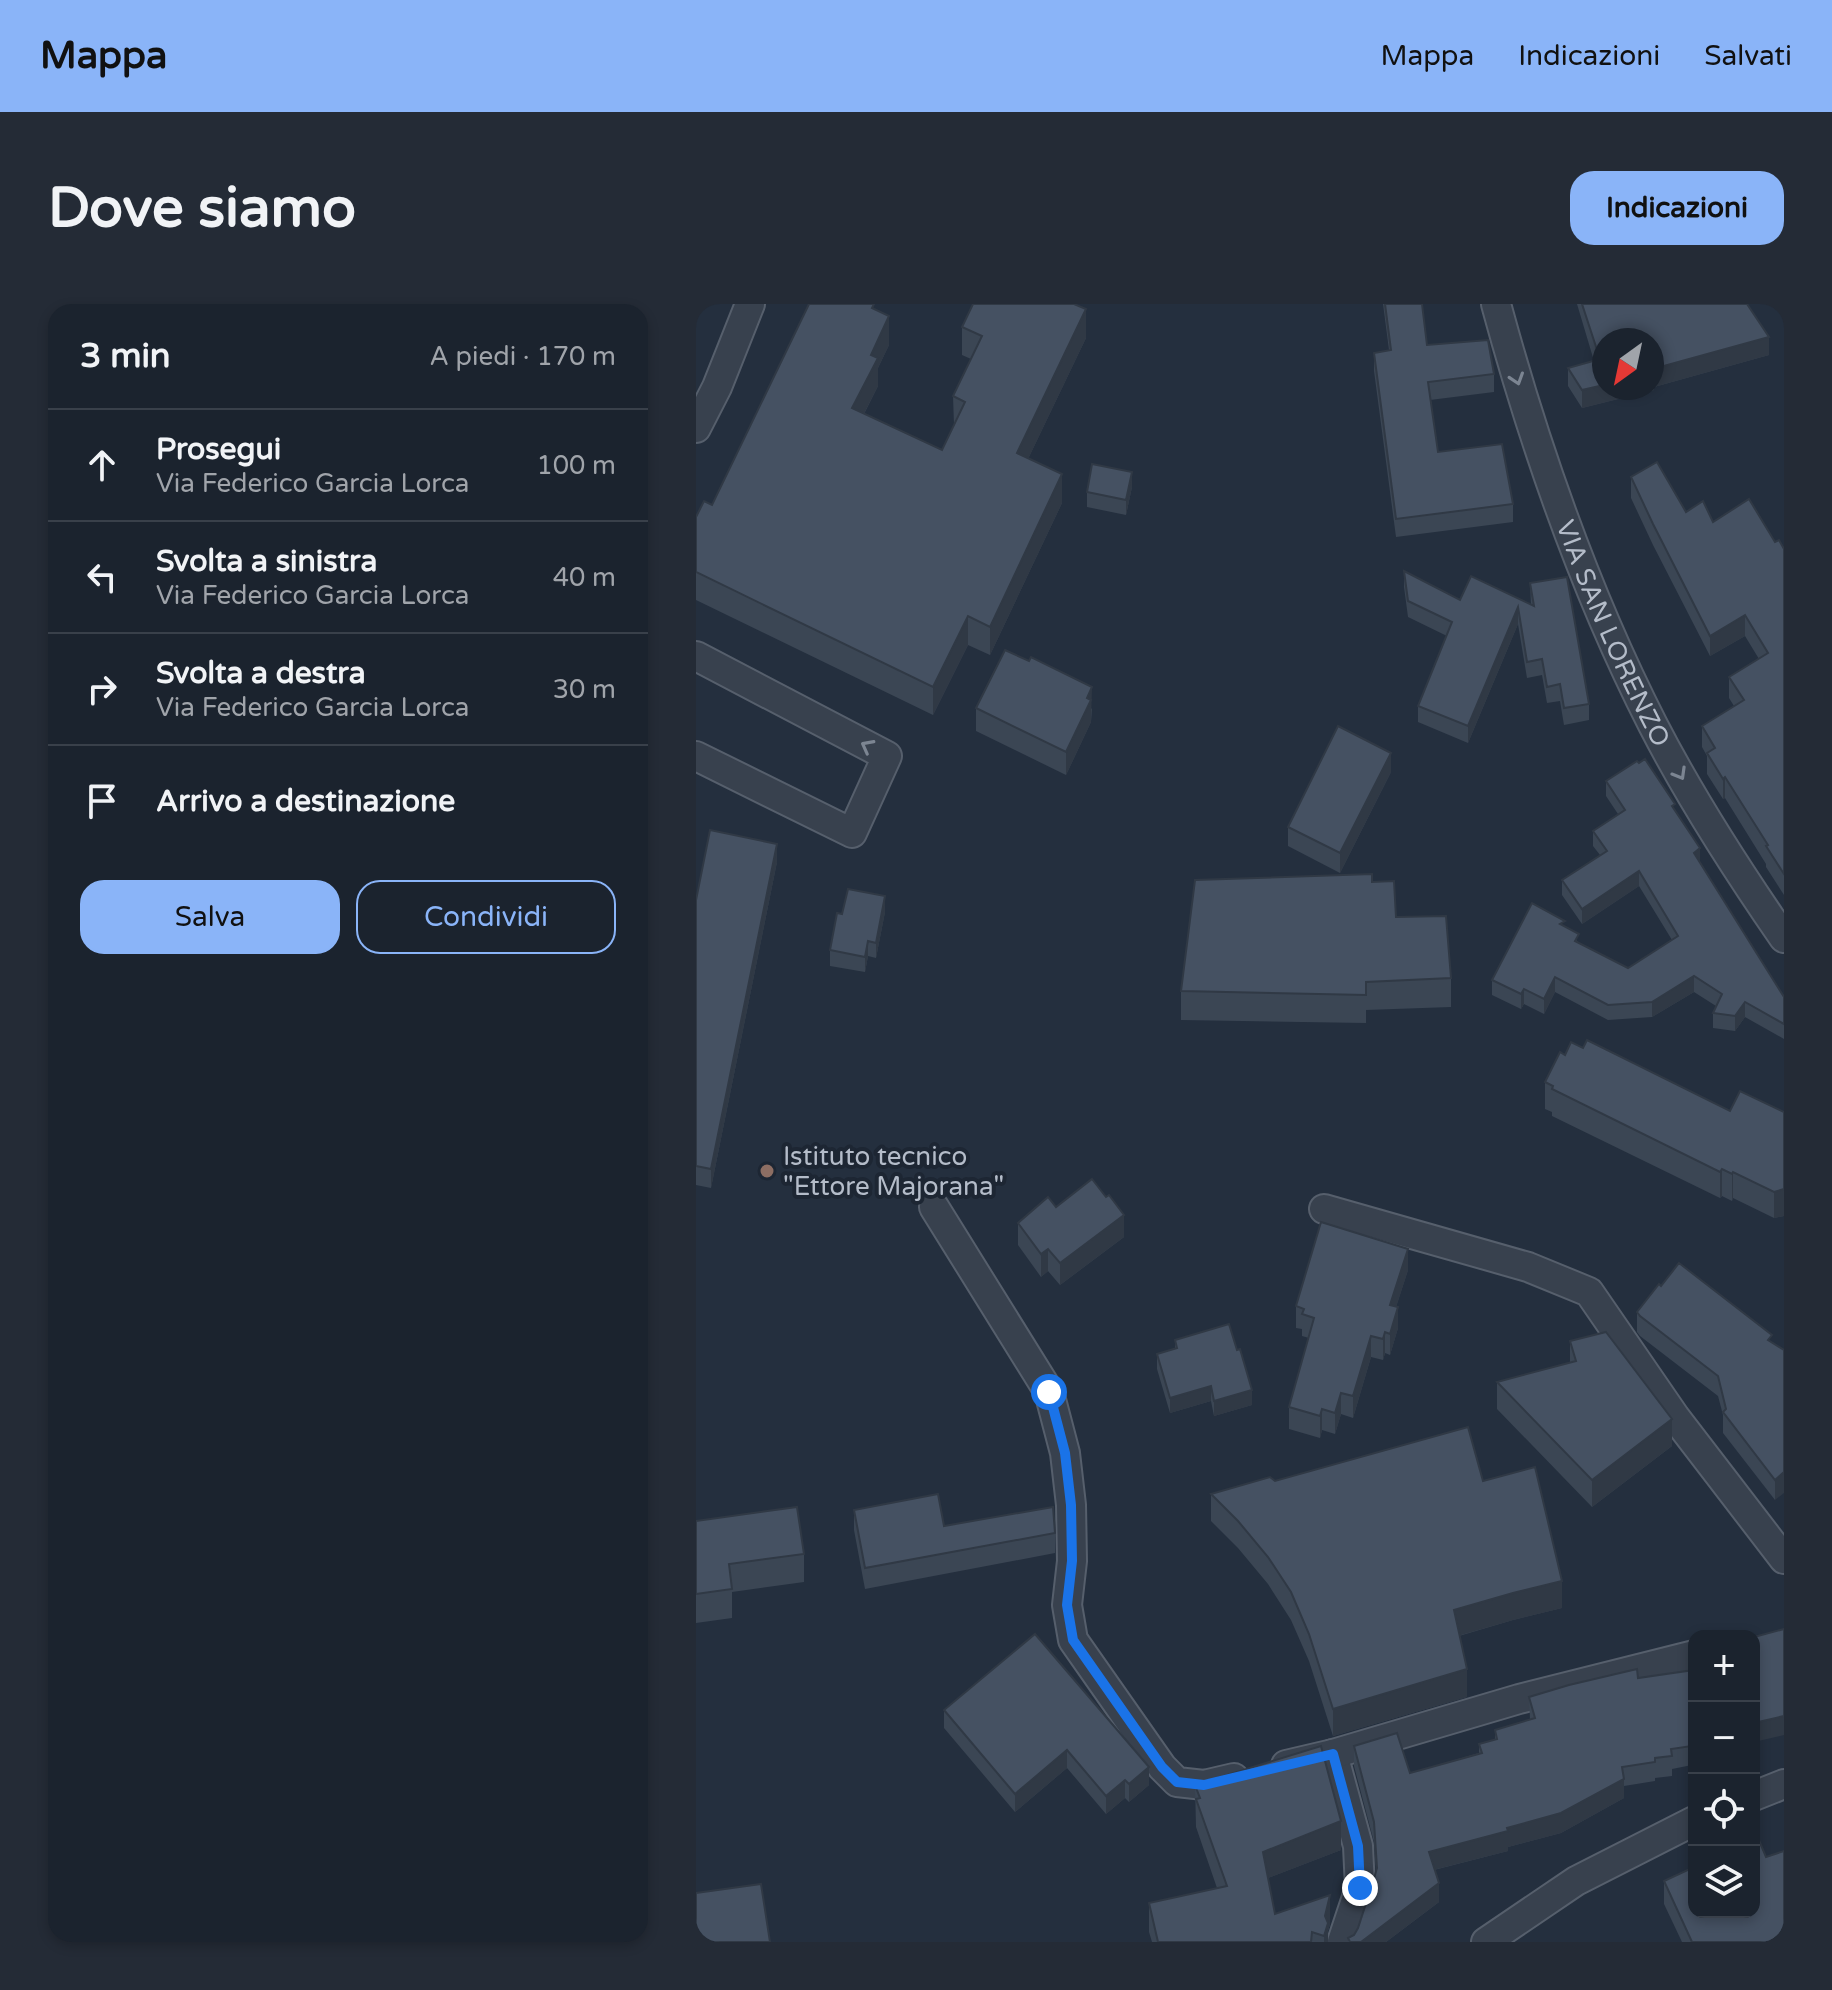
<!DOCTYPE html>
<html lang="it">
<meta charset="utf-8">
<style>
:root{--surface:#1b232e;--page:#242b36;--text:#f1f3f6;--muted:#a0a4aa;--line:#39404a;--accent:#8ab4f8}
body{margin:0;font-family:"Varela Round",sans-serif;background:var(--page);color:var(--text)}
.controls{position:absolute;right:24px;bottom:24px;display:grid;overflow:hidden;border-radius:16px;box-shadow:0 4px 12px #0003}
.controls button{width:72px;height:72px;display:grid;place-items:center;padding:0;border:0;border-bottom:2px solid var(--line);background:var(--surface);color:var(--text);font:40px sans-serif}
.compass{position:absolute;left:896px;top:24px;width:72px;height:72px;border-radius:50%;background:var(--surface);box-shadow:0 4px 12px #0003;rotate:213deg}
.stop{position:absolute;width:24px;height:24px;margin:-18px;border:6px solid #1a73e8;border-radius:50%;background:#fff}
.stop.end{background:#1a73e8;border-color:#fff;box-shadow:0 2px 8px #0008}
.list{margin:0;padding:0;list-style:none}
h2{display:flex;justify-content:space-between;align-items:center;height:104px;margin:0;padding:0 32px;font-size:34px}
h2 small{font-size:26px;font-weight:400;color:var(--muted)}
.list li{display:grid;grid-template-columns:52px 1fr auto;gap:24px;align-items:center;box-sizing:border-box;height:112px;padding:0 32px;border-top:2px solid var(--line)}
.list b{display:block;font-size:30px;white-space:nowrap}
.list p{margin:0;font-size:26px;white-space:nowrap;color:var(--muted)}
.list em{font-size:26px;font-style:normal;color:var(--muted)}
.actions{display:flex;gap:16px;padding:24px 32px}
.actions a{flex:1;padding:18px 0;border:2px solid var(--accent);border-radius:24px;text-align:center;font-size:28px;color:var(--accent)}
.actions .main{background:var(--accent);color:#111}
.icon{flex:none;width:44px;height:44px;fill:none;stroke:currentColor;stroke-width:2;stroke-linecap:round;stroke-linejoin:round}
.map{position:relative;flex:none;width:1088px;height:1638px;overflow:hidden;border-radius:24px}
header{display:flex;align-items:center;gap:48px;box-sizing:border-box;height:112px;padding:0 40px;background:var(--accent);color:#111}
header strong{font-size:38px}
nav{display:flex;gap:44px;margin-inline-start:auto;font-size:28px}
.intro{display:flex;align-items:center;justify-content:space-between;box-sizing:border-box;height:192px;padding:0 48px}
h1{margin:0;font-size:56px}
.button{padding:20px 36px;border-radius:24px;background:var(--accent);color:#111;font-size:28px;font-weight:700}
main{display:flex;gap:48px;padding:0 48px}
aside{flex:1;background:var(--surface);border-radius:24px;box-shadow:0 4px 12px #0003}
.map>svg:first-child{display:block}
</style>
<header>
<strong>Mappa</strong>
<nav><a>Mappa</a><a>Indicazioni</a><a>Salvati</a></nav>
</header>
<div class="intro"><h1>Dove siamo</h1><a class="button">Indicazioni</a></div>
<main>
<aside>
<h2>3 min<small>A piedi · 170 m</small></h2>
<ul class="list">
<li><svg class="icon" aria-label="ahead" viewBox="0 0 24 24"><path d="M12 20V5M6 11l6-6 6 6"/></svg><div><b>Prosegui</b><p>Via Federico Garcia Lorca</p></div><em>100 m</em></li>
<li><svg class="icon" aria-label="left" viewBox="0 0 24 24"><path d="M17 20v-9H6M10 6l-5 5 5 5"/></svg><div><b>Svolta a sinistra</b><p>Via Federico Garcia Lorca</p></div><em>40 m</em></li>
<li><svg class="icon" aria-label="right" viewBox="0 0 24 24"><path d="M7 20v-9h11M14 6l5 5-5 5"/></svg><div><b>Svolta a destra</b><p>Via Federico Garcia Lorca</p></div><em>30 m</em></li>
<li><svg class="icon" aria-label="arrive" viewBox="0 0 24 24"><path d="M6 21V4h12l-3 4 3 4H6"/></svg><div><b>Arrivo a destinazione</b></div></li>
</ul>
<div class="actions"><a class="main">Salva</a><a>Condividi</a></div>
</aside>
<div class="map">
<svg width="1088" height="1638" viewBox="0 0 1088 1638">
<rect width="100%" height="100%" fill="#242f3e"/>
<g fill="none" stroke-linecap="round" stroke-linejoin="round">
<defs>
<g id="minor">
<path id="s1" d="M800,0c39,144 89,288 157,421 38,74 84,145 131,213"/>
<path d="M0,124l21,-41 33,-83"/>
<path d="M0,352l191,100 -35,77 -156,-77"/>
<path d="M238,903l115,185 16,61 6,52 1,56 -5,44 6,35 89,127 15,15 27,3 30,-7"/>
<path d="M628,905l204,58 61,25 86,125 109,142"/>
<path d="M637,1450l25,92 2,42 -18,54"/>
<path d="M590,1461l47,-11 186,-55 175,-44"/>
<path d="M1058,1492l30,-12"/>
<path d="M790,1638l90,-61 118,-60"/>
</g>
</defs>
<!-- minor casing -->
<use href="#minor" stroke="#565f6c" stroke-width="32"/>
<!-- minor -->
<use href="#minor" stroke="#38414e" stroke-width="28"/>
</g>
<!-- wall -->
<g fill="#3b4654">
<path d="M687,0h39l5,41 67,29v18l-64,8 8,52 75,52v18l-117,15 -22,-166v-18l15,-3z"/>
<path d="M881,0h170l22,51 -115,32v3l-72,18 -14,-22v-18l26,-7z"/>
<path d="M178,5l15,36 -11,23v18l-14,28 78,36 12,-25 -1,-29 18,-37 -9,-4v-28l124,11 -58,121 34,44 -72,152 -22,-10 -35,70 -237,-115v-83l16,-12z"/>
<path d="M935,173l55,35 89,30 9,7v346l-18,-28v-3l-41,-66 -2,1 -16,-25v-18l-5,-9v-21l32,-20 -5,-8v-21l30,-18 -14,-23 -35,20 -57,-111 -22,-47z"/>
<path d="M436,183l-6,28 -39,-8v-15z"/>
<path d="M708,267l56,29 71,5 -1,-22 59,121v16l-25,5 -4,-24 -13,2 -5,-28 -15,3 -9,-54 -50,119 -50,-21v-16l29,-70 -39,-19 -4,-30z"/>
<path d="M333,357l63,48 -1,13 -25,53 -90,-44v-23z"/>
<path d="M695,468l-51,101 -52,-27v-19z"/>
<path d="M910,477l69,29 25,53 84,134v42l-39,-22 -10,14 -22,-3v-15l3,-7 -22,-14 -42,25 -44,3 -53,-28 -11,22 -20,-10 -3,5 -29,-14v-15l73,-53 14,16 49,25 44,-28 -33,-54 -57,38 -20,-29v-15l38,-25 -7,-9v-15l25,-17 -12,-18z"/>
<path d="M81,558l-66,326 -15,-3v-285z"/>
<path d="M676,578l24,35 55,61v29l-85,3v13l-185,-3v-29z"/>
<path d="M189,608l-9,46 -8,-2 -3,16 -35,-6v-16l12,-36z"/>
<path d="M869,751l165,56 54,1v104l-10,2 -41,-20 -1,3 -10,-5 -2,2 -168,-82v-4l-7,-3v-27z"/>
<path d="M360,903l68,30 -64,48 -12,-14 -7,6 -23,-32v-22z"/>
<path d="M712,966l-12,37 2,21 -8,27 -5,-2 -2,7 -12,-3 -18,61 -12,-4 -6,20 -13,-4 -2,8 -31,-9v-22l20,-69 -7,-2v-7l-6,-1v-22z"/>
<path d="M965,982l111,56 12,8 -9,150 -52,-67v-18l-5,-19 -78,-60 -3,-4v-20z"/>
<path d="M479,1036l62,10 15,55 -38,11 -3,-15 -41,12 -13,-44v-15l18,-5z"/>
<path d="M874,1037l102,105 -80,61 -95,-98v-27l73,-19z"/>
<path d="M579,1177h208l79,127 -49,12 -54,16 8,61 -134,39 -24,-75 -18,-41 -23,-36 -30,-36 -27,-27v-27z"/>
<path d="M158,1206l90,16 111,7v20l-190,36 -11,-59z"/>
<path d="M0,1217l108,33v28l-72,10v26l-36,5z"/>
<path d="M339,1330l114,151 -20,17 -4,-4 -19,16 -39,-46 -52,44 -71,-84v-18z"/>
<path d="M997,1358l1,98h-2v5l-20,4v7l-17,2v3l-31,5v12l-63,35 -53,14v4l-74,19 5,32 -53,40h-38v-4l6,-3 4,-7 14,-38 4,-19 -2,-29 -20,-76v-20l56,27 69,-20v-9l16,-4v-10l35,-10 -1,-23 164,-27z"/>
<path d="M499,1481l146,65 -73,28 7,36 55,10 -2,7v11h-176l-3,-10v-29l68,-15 -21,-61z"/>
<path d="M1070,1553l18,85h-102l-18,-38v-23z"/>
</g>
<!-- shaded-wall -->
<g fill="#303945">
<path d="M390,5v29l-69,144v-29z"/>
<path d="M193,12v29l-11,23v18l-26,51v-29l19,-53z"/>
<path d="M1073,33v18l-115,32v3l-72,18v-18l22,-5v3h48l1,-19z"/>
<path d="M436,168v15l-6,28v-15z"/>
<path d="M366,170v29l-72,152v-28z"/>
<path d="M822,303v17l-50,119v-17z"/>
<path d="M1049,311v21l-35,20v-20z"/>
<path d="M272,312v29l-35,70v-28z"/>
<path d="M396,383l-1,35 -25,53v-23z"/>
<path d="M695,449v19l-51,101v-20z"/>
<path d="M1029,473v21l-2,1v-20z"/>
<path d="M81,540v18l-66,326v-19z"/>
<path d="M1004,544v15l-6,-10z"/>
<path d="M943,567v15l-57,38v-15z"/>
<path d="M189,592v16l-9,46v-15z"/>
<path d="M172,637v15l-3,16v-15z"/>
<path d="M998,672v16l-42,25v-15z"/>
<path d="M859,673v15l-11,22v-15z"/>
<path d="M828,685v15l-3,5v-15z"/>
<path d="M1049,698v15l-10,14v-15z"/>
<path d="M1026,865v27l-2,2v-26z"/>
<path d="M1037,868v26l-1,3v-27z"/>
<path d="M1088,885v27l-10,2v-26z"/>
<path d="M428,911v22l-64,48v-22z"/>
<path d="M352,945v22l-7,6v-23z"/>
<path d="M712,945v21l-18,56v-21z"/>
<path d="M702,1003v21l-8,27v-21z"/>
<path d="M689,1028v21l-2,7v-21z"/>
<path d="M675,1032v21l-18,61v-22z"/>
<path d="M515,1082v15l-41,12v-15z"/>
<path d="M556,1086v15l-38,11v-15z"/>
<path d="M645,1089v21l-6,20v-21z"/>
<path d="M626,1105v21l-2,8v-22z"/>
<path d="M976,1115v27l-80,61v-27z"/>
<path d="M1088,1168v21l-9,7v-20z"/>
<path d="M866,1277v27l-49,12 -59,17v-27l59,-17z"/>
<path d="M771,1365v28l-134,39v-27z"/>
<path d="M1088,1412v19l-30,7v-19z"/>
<path d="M998,1436v20h-2l-1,-19z"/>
<path d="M371,1446v18l-52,44v-18z"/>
<path d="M453,1463v18l-20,17v-18z"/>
<path d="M928,1475v19l-63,35 -53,14v4l-79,20v-19l78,-24z"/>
<path d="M429,1476v18l-19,16v-18z"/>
<path d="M645,1517v29l-78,30v-28z"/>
<path d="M743,1579v19l-53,40h-25z"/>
<path d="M634,1591v29l-2,7v11h-4l1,-26z"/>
</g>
<!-- building -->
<g fill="#455162" stroke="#303945" stroke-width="2">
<path d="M113,0h65l-2,4 17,8 -18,39 7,3 -26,50 90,42 23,-48 -12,-6 29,-60 -20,-9 11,-23h101l12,5 -69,144 45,21 -72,153 -22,-11 -35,71 -237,-115v-55l8,-16 8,4z"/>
<path d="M689,0h37l5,41 61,-5 6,34 -66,8 10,70 64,-8 11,60 -117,15 -22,-166 17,-3z"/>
<path d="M886,0h165l22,33 -116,32 1,3 -2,1v-33h-48v45l-22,5 -14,-22 32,-9z"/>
<path d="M961,158l29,50 17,-11 10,21 36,-23 26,43 4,-2 5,9v325l-18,-28 2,-1 -43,-68 -2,2 -16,-26 8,-5 -13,-22 42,-26 -15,-23 39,-24 -23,-38 -35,21 -57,-112 -22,-47z"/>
<path d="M396,160l40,8 -6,28 -39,-8z"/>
<path d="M708,267l56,29 11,-24 63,30 -4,-23 37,-6 22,127 -25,4 -4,-24 -13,3 -5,-28 -15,3 -9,-55 -50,119 -50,-20 34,-84 -44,-21z"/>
<path d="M309,346l24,11 2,-4 61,30 -5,11 4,2 -25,52 -90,-44z"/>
<path d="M642,422l53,27 -51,100 -52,-26z"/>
<path d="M949,455l30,45 -3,2 28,42 -6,5 90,144v27l-39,-22 -10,14 -22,-3 9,-19 -28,-18 -42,26 -44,3 -53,-28 -11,22 -20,-10 -3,5 -29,-14 40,-77 33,18 -5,3 19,10 -4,7 53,27 50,-32 -39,-65 -57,38 -20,-29 45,-29 -14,-20 32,-21 -19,-29 31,-20 2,2z"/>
<path d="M14,526l67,14 -66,325 -15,-3v-266z"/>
<path d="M676,570v8l22,-1 2,36 50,-1 5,62 -85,4v13l-185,-4 14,-111z"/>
<path d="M152,585l37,7 -9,47 -8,-2 -3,16 -35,-7 7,-37 5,1z"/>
<path d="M891,736l143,71 10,-20 44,21v77l-10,3 -41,-20 -1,2 -10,-5 -2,3 -168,-83 1,-3 -8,-4 15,-30 5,3 6,-13 12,6z"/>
<path d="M396,875l14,18 3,-2 15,20 -64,48 -12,-14 -7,5 -23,-31 30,-26 8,10z"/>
<path d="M625,918l87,27 -18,56 8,2 -8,27 -5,-2 -2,7 -12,-3 -18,60 -12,-3 -6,20 -13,-4 -2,7 -31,-9 25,-89 -12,-4 2,-5 -8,-3z"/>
<path d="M983,959l93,72 -4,5 16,10v122l-9,8 -52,-68 3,-3 -8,-33 -78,-60 -3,-4 22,-28 2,2z"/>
<path d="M533,1020l8,26 3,-1 12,41 -38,11 -3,-15 -41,12 -13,-44 20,-6 -2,-8z"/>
<path d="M910,1028l66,87 -80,61 -95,-98 79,-21 -6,-20z"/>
<path d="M772,1123l15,54 52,-14 27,114 -49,12 -59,17 13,59 -134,40 -24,-75 -18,-42 -23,-35 -30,-36 -27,-27 59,-17 5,4z"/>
<path d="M242,1190l6,32 109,-19 2,26 -190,35 -11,-58z"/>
<path d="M101,1203l7,47 -75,10 3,25 -36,5v-73z"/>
<path d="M1088,1325v87l-30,7v-86z"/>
<path d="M339,1330l114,133 -20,17 -4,-4 -19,16 -39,-46 -52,44 -71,-84z"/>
<path d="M941,1365l1,9 56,-8v70l-3,1 1,5 -21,3 1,7 -17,2v4l-33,5 2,12 -63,34 -54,15 1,3 -79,21 10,31 -78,59h-11l-2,-4 6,-3 4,-7 12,-37 3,-1 -1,-4 5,-18 -3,-46 -20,-76 43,-13 13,40 72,-20 -3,-9 18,-5 -2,-9 40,-12 -6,-21 40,-12z"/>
<path d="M625,1442l20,75 -78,31 12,62 55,-19 -5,21 3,7 -4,13 -12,-4 -1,10h-153l-9,-39 78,-17 -31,-87 4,-1 -5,-13z"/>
<path d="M1062,1534l8,19 18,-6v91h-92l-28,-61 30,-14v45h60v-73z"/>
<path d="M65,1580l9,58h-74v-49z"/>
</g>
<!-- one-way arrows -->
<defs><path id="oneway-chevron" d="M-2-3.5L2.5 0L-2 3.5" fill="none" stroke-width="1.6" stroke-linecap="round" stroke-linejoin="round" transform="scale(2)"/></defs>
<g stroke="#7c8592">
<use href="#oneway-chevron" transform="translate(821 75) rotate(72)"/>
<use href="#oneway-chevron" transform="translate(171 442) rotate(-152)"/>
<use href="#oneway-chevron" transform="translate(984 470) rotate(60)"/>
</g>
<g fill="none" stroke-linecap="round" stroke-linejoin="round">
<!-- route -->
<path stroke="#1a73e8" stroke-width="10" d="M353,1088l16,61 6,52 1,56 -5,44 6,35 89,127 15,15 27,3 129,-31 25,92 2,42"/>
</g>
<!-- markers -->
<circle fill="#8d6e63" stroke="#1d2633" stroke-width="3" cx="71" cy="867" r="8"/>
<g text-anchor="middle" stroke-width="8" stroke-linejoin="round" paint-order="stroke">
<!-- street labels -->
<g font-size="26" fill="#b4bcc9" stroke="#1d2633">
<text dy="9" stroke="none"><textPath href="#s1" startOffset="350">VIA SAN LORENZO</textPath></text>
</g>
<!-- poi labels -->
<g font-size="26" fill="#b4bcc9" stroke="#1d2633" text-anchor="start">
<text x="87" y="861">Istituto tecnico<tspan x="87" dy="30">"Ettore Majorana"</tspan></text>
</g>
</g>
</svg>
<div class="controls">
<button>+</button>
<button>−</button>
<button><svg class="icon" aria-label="locate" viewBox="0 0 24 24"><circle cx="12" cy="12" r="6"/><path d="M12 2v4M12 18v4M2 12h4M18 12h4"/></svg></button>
<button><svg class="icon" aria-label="layers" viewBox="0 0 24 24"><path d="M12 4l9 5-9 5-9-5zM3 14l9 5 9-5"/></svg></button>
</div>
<svg class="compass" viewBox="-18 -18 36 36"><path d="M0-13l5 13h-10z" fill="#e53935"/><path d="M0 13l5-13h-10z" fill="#a0a4aa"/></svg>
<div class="stop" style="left:353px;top:1088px"></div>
<div class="stop end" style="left:664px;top:1584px"></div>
</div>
</main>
